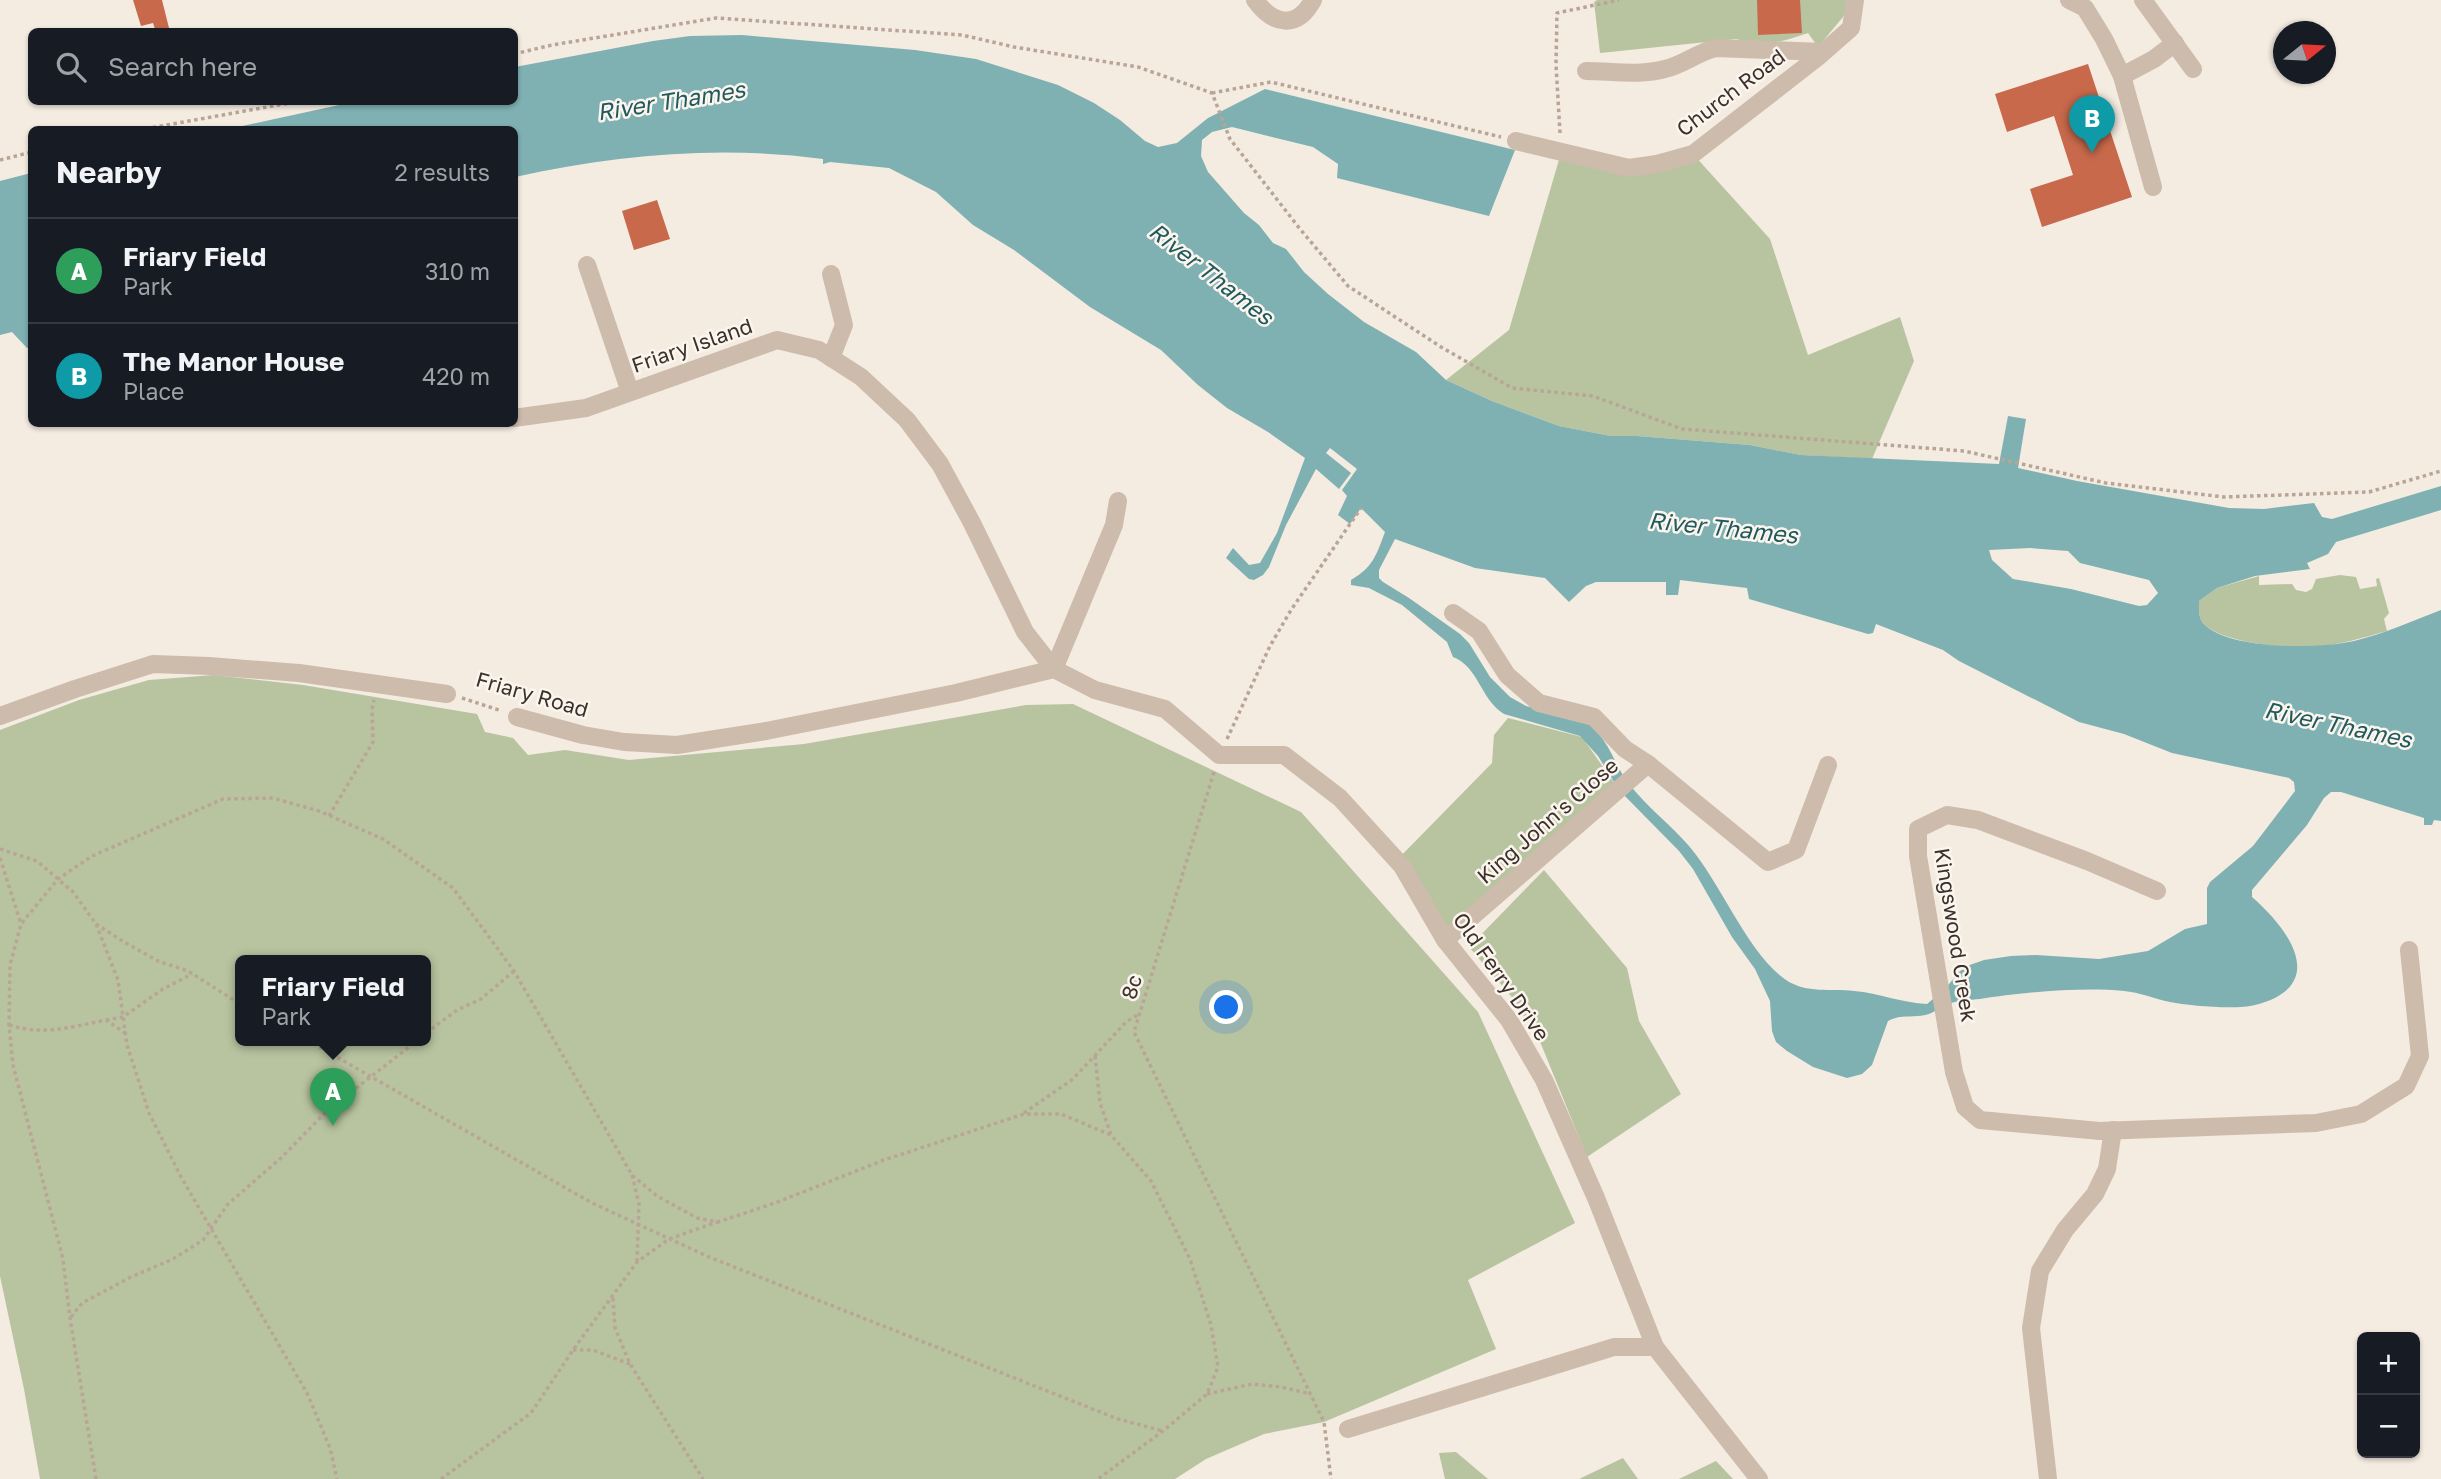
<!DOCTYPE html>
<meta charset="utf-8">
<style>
:root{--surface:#171b24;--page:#20242c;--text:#f1f3f6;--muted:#9ea1a6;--line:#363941;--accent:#92aeb2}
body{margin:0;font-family:"Golos Text",sans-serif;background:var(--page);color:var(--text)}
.controls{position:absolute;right:21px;bottom:21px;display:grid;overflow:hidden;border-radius:10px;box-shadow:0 2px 5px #0004}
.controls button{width:63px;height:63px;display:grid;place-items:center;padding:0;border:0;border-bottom:2px solid var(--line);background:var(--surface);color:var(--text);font:35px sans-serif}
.compass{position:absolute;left:2273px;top:21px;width:63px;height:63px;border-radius:50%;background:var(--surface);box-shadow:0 2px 5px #0004;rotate:72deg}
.you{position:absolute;left:1227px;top:1008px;width:24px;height:24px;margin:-18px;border:5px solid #fff;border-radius:50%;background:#1a73e8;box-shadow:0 0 0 10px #1a73e833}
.badge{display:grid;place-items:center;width:46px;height:46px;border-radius:50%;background:var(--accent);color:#fff;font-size:23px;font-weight:700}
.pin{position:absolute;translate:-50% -58px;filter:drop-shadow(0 2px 4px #0008)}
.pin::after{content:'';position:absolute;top:37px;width:24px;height:21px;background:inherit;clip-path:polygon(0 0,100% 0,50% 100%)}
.popup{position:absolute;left:235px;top:955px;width:196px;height:91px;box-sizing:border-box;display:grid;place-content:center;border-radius:10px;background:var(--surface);filter:drop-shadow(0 2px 5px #0005);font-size:23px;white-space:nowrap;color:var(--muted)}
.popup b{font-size:26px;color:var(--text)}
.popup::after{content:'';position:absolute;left:50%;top:100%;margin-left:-14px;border:14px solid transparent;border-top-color:var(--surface)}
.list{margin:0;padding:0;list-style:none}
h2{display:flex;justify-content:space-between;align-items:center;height:91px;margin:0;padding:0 28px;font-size:30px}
h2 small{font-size:23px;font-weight:400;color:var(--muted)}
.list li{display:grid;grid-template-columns:46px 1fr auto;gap:21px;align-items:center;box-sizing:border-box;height:105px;padding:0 28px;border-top:2px solid var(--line)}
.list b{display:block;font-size:26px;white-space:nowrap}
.list p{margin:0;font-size:23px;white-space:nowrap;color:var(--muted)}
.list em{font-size:23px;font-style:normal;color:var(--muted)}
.icon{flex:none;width:38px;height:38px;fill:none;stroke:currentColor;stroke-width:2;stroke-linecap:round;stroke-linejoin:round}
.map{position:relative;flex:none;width:2441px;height:1479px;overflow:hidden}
.search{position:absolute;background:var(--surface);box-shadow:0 2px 5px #0004;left:28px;top:28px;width:490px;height:77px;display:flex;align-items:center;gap:18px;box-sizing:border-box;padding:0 24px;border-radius:10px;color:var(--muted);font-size:26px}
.panel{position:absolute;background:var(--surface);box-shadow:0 2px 5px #0004;left:28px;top:126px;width:490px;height:301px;border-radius:10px}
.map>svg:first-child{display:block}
</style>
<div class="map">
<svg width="2441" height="1479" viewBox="0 0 2441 1479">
<rect width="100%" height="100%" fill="#f4ebe1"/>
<!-- green -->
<g fill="#b8c4a0" fill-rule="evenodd">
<path d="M1597,0h255l-9,17 -25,30 -10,-14c-28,10 -44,13 -72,6l-136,14 -6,-51z"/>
<path d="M1561,153l68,15 64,-14 77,85 38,116 92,-38 14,44 -42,98 -71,-4 -51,-10 -113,-9h-26l-52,-10 -67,-25 -46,-21 63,-50z"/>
<path d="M2340,575l16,2 4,12 17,-3 -1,-7 3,-1 10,35 -5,6 3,12c-24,7 -49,14 -75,16 -26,2 -85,-4 -106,-21 -8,-6 -7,-16 -7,-25l18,-13 42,-12v9l33,-1 4,6 10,2 6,-3 4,-10z"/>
<path d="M214,675l89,10 174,29 8,18 28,6 15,17 37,-5 64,10 175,-16 222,-39 47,-1 228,108 177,200 97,211 -107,57 28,69 -172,73 -60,12 -58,25 -31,20h-1135l-16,-90 -24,-113v-546l79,-30 70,-20zM240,960h186v80h-186z"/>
<path d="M1508,718l74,19 33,47 -140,138v5l-17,11 -10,-7 -55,-67 99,-101 2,-28z"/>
<path d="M1544,870l83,98 12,53 42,73 -94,63 -46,-113 -30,-48 -42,-49z"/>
<path d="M1456,1452l32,27h-43l-6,-26z"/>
<path d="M1623,1458l15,21h-59z"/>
<path d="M1716,1461l17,18h-54z"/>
</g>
<!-- water -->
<g fill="#7fb0b2" fill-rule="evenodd">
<path d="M742,35l173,15 61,9 82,26 36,18 26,17 25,21 13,6 19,-4 31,-25 57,-29 250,61 -26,66 -152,-38 1,-14 -25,-17 -81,-20 -20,5 -10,8 -1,16 7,16 36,41 15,12 14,18 13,6 18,23 24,22 36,28 52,30 30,28 46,21 67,25 52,10h26l113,9 51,10 198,9 9,-48 18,3 -8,49 59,13 152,27 35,1 50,-6 8,14 10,2 109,-33v24l-105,32 -8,12 -21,9 3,6 -55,7 -38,12 -18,13c0,9 -1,19 7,25 28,24 113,23 148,15 30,-7 58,-20 87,-31v211l-7,-1 -2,5h-8v-7l-83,-26h-10l-7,6 -17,27 -55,65v7c39,34 77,89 3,108 -18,5 -65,1 -85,-3 -15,-3 -31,-10 -46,-11 -41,-4 -103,1 -144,8 -10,1 -22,1 -32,5 -8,3 -15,10 -23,11 -13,3 -25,-1 -37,6l-16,44 -10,9 -15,4 -34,-11 -26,-16 -11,-9 -4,-11 -2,-30 -15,-32 -23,-32 -39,-68 -14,-18 -60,-61 -21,-34 -18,-20 -76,-22c-24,-15 -25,-47 -51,-57l-6,-15 -45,-37 -33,-17 -18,-3v-5c22,-13 25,-24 34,-48l-24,-24 -11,16 -12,-9 9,-19 -5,-6 15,-21 -27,-21 -4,5 25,20 -12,16 -23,-20 -30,56 -17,42 -6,8 -9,5 -5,-1 -23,-21 7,-10 16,17 11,-2 17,-30 28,-75 -37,-26 -41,-24 -29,-23 -37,-35 -71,-43 -76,-57 -41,-25 -37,-33 -47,-24 -59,-6 -7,2v-5c-104,-14 -207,-4 -308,18l-1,-47h-290l129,-28h161l1,-35 138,-26 37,-5zM1395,539l80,29 70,10 24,24 17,-16 10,-4h70v13h12l2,-15 67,8 2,11 119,35 5,-1 3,-9 67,26 16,11 120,61 45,12 48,19 117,25 5,4 1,9 -42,55 -43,36 -3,6v36l-22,5 -37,22 -49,8 -63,-4 -25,1 -27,4 -17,6 -8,6 -14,17 -18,15c-25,-1 -48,-11 -73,-13 -24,-3 -47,3 -68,-11 -38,-26 -65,-97 -97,-134 -19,-22 -42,-39 -60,-62 -15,-19 -20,-46 -42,-61l-61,-17 -16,-9 -20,-20 -21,-34 -9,-9 -51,-36 -26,-16 -4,-4v-8zM2030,548l38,3 12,12 69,17 9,13 -11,12 -8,1 -68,-17 -58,-10 -21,-19 -3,-10z"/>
<path d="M31,173l1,174 -5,1 -15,-16 -12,3v-154z"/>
</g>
<!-- building -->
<g fill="#c8694b">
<path d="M133,0h29l8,32h-14l-3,-9 -12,3z"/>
<path d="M1757,0h43l2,33 -44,2z"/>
<path d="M2088,64l44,133 -90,30 -12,-38 43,-14 -19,-59 -47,16 -12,-38z"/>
<path d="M657,200l13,39 -36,11 -12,-39z"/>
</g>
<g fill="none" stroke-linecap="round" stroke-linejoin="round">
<!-- path -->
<g stroke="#b9a596" stroke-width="3.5" stroke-dasharray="3.5 3.5" stroke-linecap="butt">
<path d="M514,54l38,-9 164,-27 246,17 52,12 124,20 74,26 18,46 70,90 48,57 93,61 71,41 81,8 89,33 282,22 142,32 118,14 145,-5 72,-21"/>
<path d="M1212,93l59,-11 230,55"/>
<path d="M139,130l156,-28"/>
<path d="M1560,133l-4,-68 1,-52 62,-13"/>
<path d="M0,160l32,-8"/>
<path d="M462,698l40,13"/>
<path d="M1227,739l43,-93 21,-36 70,-102"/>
<path d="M1214,772l-80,260 190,390 7,57"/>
<path d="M329,816l44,-74 -1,-33 2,-9"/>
<path d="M0,849l37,12 36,31 23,32 22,56 9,65 22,68 32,64 126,216 23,55 7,31"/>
<path d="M0,858l21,66"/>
<path d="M96,924l28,18 34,19 30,10 52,33"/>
<path d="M106,1020l17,-3 40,-28 29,-15"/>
<path d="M9,1025c36,11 61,2 97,-5l19,13"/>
<path d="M426,1033l31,-23 24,-11 33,-28"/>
<path d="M307,1040l285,163 117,54 409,162 45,12"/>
<path d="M1095,1056l5,47 11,32"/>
<path d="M1024,1113l49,-34 53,-57 13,-8"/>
<path d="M632,1175l7,29 -2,58"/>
<path d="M613,1298l2,30 15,36 73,115"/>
<path d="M71,1317l11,-14 49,-26 42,-18 30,-19 25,-36 53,-46 47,-48 90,-70"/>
<path d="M573,1350h20l37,14"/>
<path d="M1207,1394l45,-10 29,3 30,7"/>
<path d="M96,1479l-26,-161 -7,-59 -50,-194 -4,-40 1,-60 11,-41 37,-45 34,-23 131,-57 50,-1 46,13 64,28 70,49 61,83 118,204 25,21 40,22 21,4 57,-19 109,-43 140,-46h37l50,21 40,46 39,78 21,66 7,42 -11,27 -44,37 -65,48"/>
<path d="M441,1479l90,-66 42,-63 64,-88 32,-23 48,-17"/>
</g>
<!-- minor -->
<g stroke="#cdbbac" stroke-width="18">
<path d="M1255,0c18,25 42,30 58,0"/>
<path d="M2069,0l16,8 19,31 18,37 31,111"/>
<path d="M2143,0l50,69"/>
<path d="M1586,71c25,0 54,5 79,-2 18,-4 33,-17 51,-21l107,4"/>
<path d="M2122,76l32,-17 21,-16"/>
<path d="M1516,141l113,27 28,-4 36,-10 125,-97 33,-29 4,-28"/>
<path d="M587,265l43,127"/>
<path d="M831,274l13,51 -13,33"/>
<path d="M514,418l72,-10 191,-68 42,10 42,27 46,43 33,44 32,59 53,109 29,37 41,21 70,19 54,46h65l56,43 62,68 43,74 64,80 35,60 52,118 59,149 104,132"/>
<path d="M1054,669l60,-144 4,-24"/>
<path d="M0,716l75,-27 78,-25 56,2 90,7 148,21"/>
<path d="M517,717l66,18 41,7 53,3 89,-14 190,-38 98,-24"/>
<path d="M1648,764l120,98 28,-12 32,-85"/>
<path d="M2157,891l-70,-30 -109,-41 -31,-5 -29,14v27l36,216 11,35 15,13 120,11 216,-8 45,-9 45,-28 14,-30 -11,-106"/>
<path d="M1445,940l203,-176 -23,-15 -31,-32 -55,-14 -32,-28 -28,-44 -26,-18"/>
<path d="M1348,1429l266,-82h41"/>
<path d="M2048,1479l-17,-151 9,-57 25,-41 30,-36 12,-25 6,-39"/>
</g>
</g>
<g text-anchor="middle" stroke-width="5" stroke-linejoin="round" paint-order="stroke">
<!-- street labels -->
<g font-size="21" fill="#3b302b" stroke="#fbf5ee">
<text transform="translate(1731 93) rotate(-37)" y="7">Church Road</text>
<text transform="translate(692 346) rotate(-19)" y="7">Friary Island</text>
<text transform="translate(532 695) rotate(16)" y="7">Friary Road</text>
<text transform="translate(1548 821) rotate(-41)" y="7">King John's Close</text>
<text transform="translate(1955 935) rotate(81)" y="7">Kingswood Creek</text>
<text transform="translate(1501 977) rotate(55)" y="7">Old Ferry Drive</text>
<text transform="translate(1132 987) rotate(-73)" y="7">8c</text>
</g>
<!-- water labels -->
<g font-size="23" font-style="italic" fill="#1f5a5e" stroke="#fbf5ee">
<text transform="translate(671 101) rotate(-9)" y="8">River Thames</text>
<text transform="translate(1211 274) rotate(38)" y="8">River Thames</text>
<text transform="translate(1723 528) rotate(6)" y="8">River Thames</text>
<text transform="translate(2338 725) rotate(12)" y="8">River Thames</text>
</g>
</g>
</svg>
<div class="controls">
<button>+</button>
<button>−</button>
</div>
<svg class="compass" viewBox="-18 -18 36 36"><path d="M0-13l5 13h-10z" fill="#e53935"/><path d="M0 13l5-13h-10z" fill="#9ea1a6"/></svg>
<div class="you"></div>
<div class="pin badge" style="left:333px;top:1126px;background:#2e9e5b">A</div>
<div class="popup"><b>Friary Field</b>Park</div>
<div class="pin badge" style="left:2092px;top:153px;background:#0f9aa8">B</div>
<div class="search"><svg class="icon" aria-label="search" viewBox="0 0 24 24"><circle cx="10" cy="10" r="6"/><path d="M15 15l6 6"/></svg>Search here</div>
<section class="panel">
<h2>Nearby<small>2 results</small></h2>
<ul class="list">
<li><span class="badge" style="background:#2e9e5b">A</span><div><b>Friary Field</b><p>Park</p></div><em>310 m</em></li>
<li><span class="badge" style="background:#0f9aa8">B</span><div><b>The Manor House</b><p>Place</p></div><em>420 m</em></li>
</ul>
</section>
</div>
